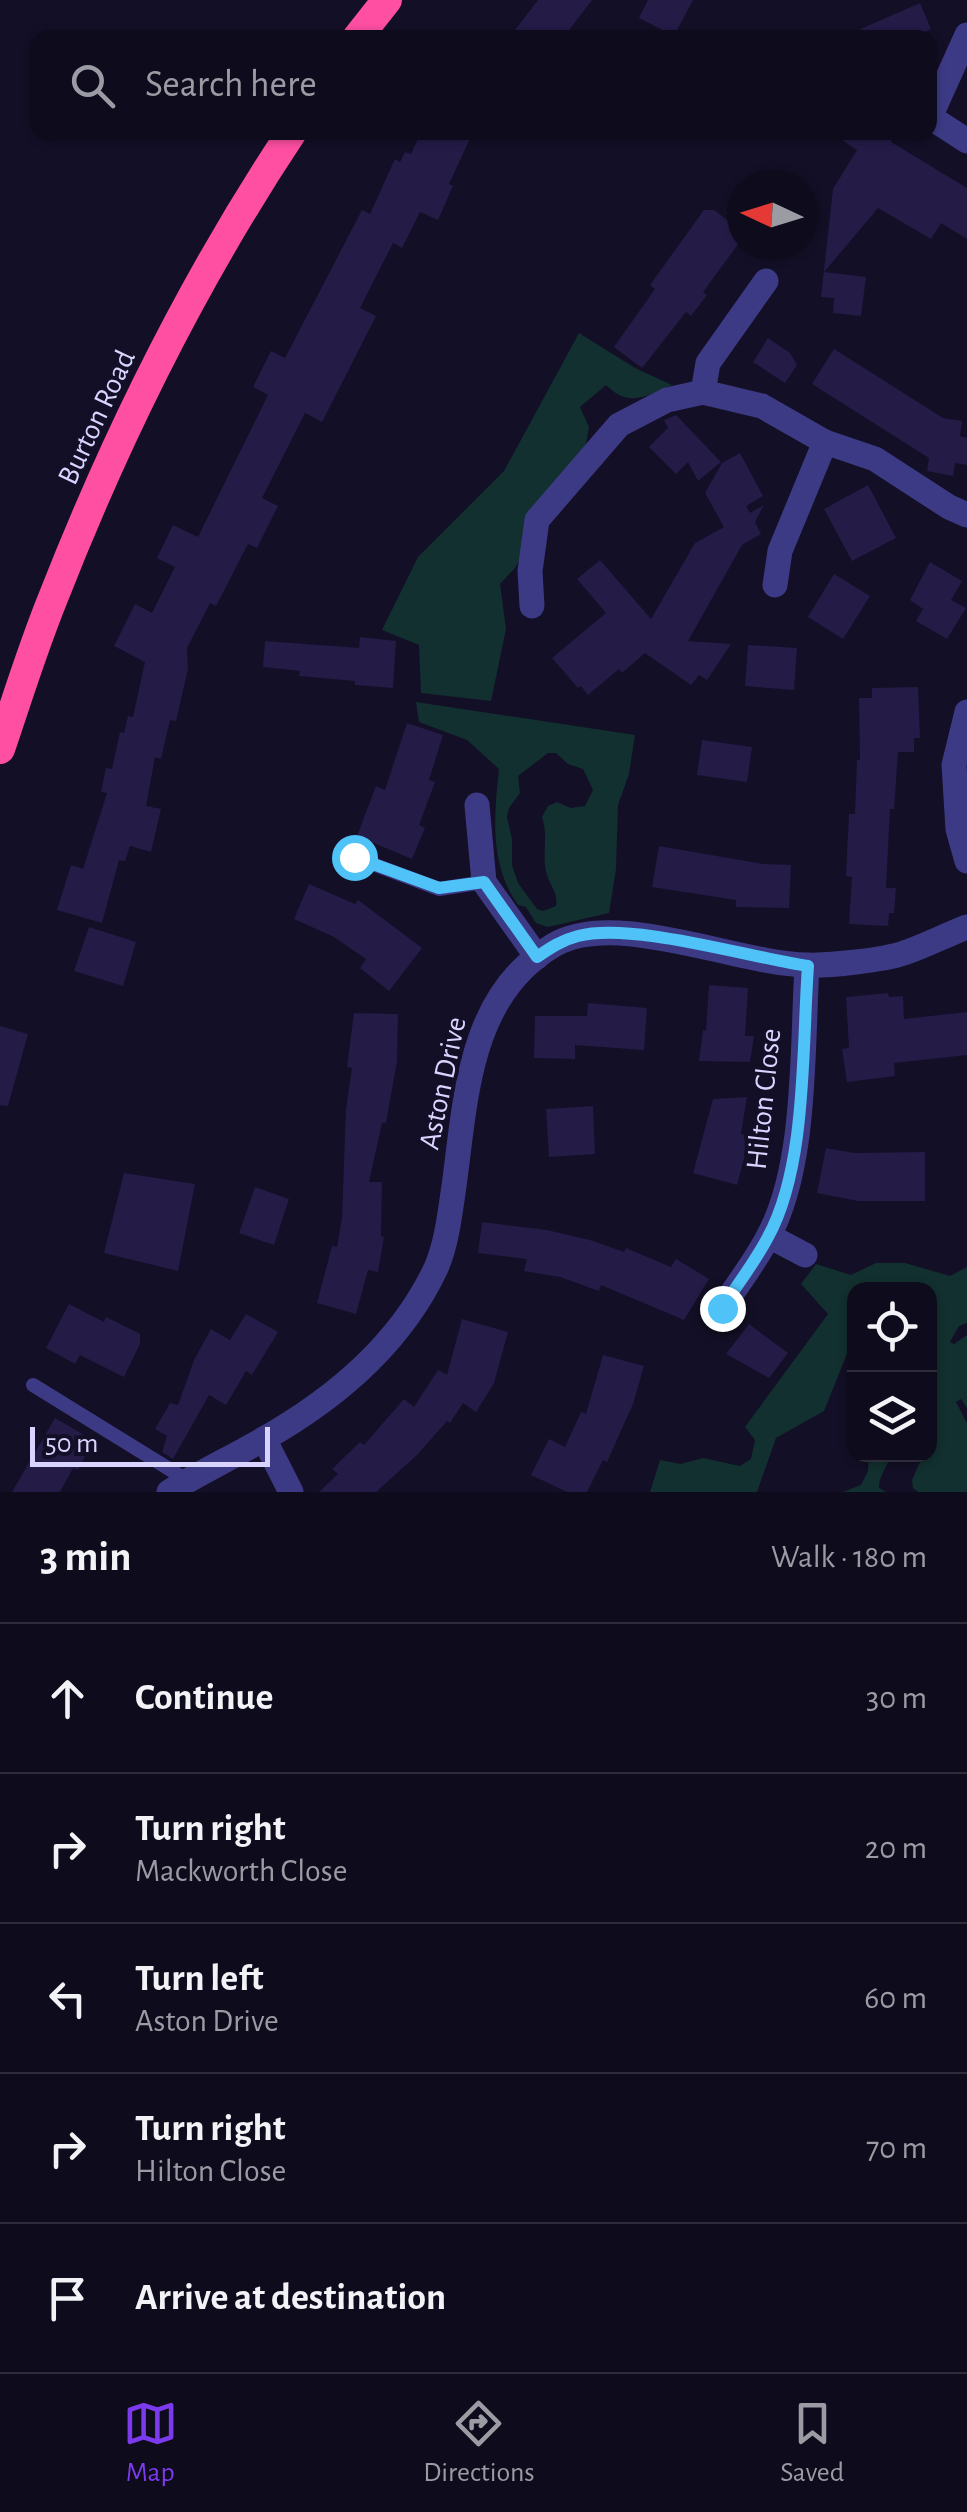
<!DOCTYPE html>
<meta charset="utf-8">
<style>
:root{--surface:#0e0b1c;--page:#171425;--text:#f1f3f6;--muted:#9b9ba3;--line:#2e2b3b;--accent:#7c3aed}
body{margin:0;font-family:"Alegreya Sans",sans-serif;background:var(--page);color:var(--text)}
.controls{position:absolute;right:30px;bottom:30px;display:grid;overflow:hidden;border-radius:20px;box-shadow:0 2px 8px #0004}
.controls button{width:90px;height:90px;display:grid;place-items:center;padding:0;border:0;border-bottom:2px solid var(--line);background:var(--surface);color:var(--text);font:50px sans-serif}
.compass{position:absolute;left:727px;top:170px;width:90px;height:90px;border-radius:50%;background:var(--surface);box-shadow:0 2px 8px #0004;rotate:274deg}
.scale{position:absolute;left:30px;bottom:25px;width:240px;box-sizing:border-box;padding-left:10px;border:5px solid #d9d4ff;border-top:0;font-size:28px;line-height:35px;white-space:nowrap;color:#d9d4ff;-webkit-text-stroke:8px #130f26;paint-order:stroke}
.stop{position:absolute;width:30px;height:30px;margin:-22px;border:8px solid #4fc3f7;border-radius:50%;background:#fff}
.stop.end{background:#4fc3f7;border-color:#fff;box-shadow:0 2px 10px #0008}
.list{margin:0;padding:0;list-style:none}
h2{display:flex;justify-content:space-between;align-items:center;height:130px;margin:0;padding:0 40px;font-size:42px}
h2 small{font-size:32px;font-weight:400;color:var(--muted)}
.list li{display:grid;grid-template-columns:65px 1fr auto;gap:30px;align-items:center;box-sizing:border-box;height:150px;padding:0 40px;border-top:2px solid var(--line)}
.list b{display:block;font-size:38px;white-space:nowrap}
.list p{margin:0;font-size:32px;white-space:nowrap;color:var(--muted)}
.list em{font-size:32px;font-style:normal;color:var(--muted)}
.icon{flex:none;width:55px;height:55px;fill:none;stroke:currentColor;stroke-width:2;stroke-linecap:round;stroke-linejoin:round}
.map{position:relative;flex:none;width:967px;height:1492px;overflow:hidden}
.search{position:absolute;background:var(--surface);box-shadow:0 2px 8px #0004;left:30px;right:30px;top:30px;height:110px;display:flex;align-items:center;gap:25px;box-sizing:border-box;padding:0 35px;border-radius:20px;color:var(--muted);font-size:38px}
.sheet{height:880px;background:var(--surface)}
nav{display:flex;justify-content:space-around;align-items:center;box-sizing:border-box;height:140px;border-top:2px solid var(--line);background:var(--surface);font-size:28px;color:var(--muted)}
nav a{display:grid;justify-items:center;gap:5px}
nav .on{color:var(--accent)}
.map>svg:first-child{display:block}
</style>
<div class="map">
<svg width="967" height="1492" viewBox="0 0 967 1492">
<rect width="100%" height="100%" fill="#130f26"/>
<!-- green -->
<g fill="#12302f" fill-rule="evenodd">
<path d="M579,333l56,35 37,17c-26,11 -43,23 -66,0l-26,22 9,20 -3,17 -71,124 -15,16 6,45 -15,72 -70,-8 -2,-48 -37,-15 36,-73 86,-86z"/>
<path d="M416,702l219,33 -6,39 -11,31 -2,64 -7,44 -61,14 -12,-4 -10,-16 -8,-2c-29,-41 -24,-89 -19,-136l-32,-29 -48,-18zM548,753h8l12,11 15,5 10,21 -8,16 -14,2 -14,-6 -9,4 -6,11c7,20 -1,39 5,58 4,13 11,17 9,31l-13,5 -6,-2 -19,-26 -6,-18v-26l-5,-22 2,-9 11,-15 -2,-17z"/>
<path d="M876,1263h29l45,13 17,-9v56l-8,3 -9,16 4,2 13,-9v73l-6,-9 -5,3 11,21v69h-49l-5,-4 -1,-8 11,-25 7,-1v-164h-76v46l-30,75 -48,27 -19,54h-107l10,-32 21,4 22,-6 37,8 11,-7 4,-19 -10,-13 83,-113 -27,-30 15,-20 35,11z"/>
<path d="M869,1455h22c-4,12 -12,20 -12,33l7,4h-43l18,-7 7,-14z"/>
</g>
<!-- building -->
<g fill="#241b47">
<path d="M538,0h54l-29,38h-54z"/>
<path d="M648,0h45l-19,36 -35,-18z"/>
<path d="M920,3l11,26 -19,9h-72z"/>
<path d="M421,132h52l-24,52 4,2 -15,34 -18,-8 -18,36 -9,-5 -33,65 16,8 -32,63 -22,43 -17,-9 -43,85 16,8 -21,42 -9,-4 -32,62 -6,-3 -23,45 1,21 -12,52 -6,-1 -9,39 -6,-2 -9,49 15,3 -10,43 -21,-6 -5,15 -6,-1 -17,63 -45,-13 14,-45 12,4 24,-76 -6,-1 5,-24 6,1 8,-37 4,1 4,-17 5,1 12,-55 -31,-16 21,-42 17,9 23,-46 -18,-9 16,-33 25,12 70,-142 -15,-8 18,-36 14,7 77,-148 8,4 25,-55 5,3 5,-10 6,2z"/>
<path d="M830,132h67l-6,10 76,46v51l-26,-16 -10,16 -53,-31 -54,64 42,5 -5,39 -28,-3 1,-15 -13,-1 12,-108 24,-39z"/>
<path d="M704,210h10l28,21v8l-39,53 4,3 -16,21 -5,-4 -44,56 -28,-21 41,-58 -5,-4z"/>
<path d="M768,338l22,15 7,12 -12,18 -32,-21z"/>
<path d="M834,349l109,69 19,3 -2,15 7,2v27l-12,-2 -2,13 -26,-5 2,-13 -117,-74z"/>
<path d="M676,415l45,47 -23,19 -10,-19 -12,12 -27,-27 19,-19 -4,-8z"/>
<path d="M740,453l23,43 -17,10 4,7 14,-8 -9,17 6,12 -19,11 -54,96 43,3 -24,36 -8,-5 -8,10 -46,-32 -23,20 -3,-4 -31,26 -7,-9 -3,2 -26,-30 54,-45 -29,-34 23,-19 51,59 44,-76 29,-16 -19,-34 17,-30z"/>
<path d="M868,485l28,53 -44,23 -28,-52z"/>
<path d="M930,562l32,19 -11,19 15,8 -19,31 -31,-18 7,-12 -13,-9z"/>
<path d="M834,574l36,22 -27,43 -35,-22z"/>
<path d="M360,637l36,4 -3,47 -38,-3v-4l-56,-5 1,-5 -37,-4 2,-26 94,7z"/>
<path d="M748,645l49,3 -3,42 -49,-4z"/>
<path d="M918,687l2,51h-6v14h-16l-4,57h-4l-4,79h10l-2,25h-5l-1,13 -39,-2 3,-47 -6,-1 3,-62h6l2,-54h3l-1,-62h13v-10z"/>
<path d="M407,723l36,12 -14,45 6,2 -16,43 6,3 -13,31 -55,-23 19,-50 9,4z"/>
<path d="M702,740l50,7 -5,35 -50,-7z"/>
<path d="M659,846l104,18 28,1 -2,43 -53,-1v-7l-84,-13z"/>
<path d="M309,884l46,20 3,-4 64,48 -33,43 -29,-23 6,-9 -32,-22 -40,-18z"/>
<path d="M89,927l47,15 -13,44 -49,-15z"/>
<path d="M709,985l39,3 -3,48h9l-4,26 -51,-1 4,-31 3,1z"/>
<path d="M888,993l1,4 14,-1 1,23 63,-7v43l-73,8 1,13 -48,6 -5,-33 7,-1 -3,-51z"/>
<path d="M588,1003l59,5 -3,42 -69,-5v14l-41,-1 1,-42h52z"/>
<path d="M354,1013l44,1 -1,47 -11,62h-4l-13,59h13l-1,54 3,1 -6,35 -10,-2 -12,44 -39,-11 15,-57 5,1 5,-29 4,-109 6,-41 -5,-1z"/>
<path d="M0,1026l28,8 -20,72 -8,-1z"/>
<path d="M747,1097l-6,37 9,2 -13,49 -44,-12 20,-74z"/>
<path d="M593,1106l2,48 -46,3 -3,-48z"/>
<path d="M826,1148l28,5 71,-1v49h-67l-41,-8z"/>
<path d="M124,1173l71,11 -17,87 -74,-18z"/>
<path d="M255,1187l34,12 -15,46 -35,-12z"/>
<path d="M482,1222l65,8 43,10 34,12 2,-4 45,19 5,-8 33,20 -25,41 -83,-35 -2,6 -39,-14 -36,-6 3,-12 -49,-6z"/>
<path d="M69,1304l35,18 2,-5 34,17v10l-16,33 -44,-22 -5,9 -29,-16z"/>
<path d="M246,1314l32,18 -26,43 -6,-4 -20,34 -17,-10 -36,64 -11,-7 5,-16 -12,-7 15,-26 8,2 16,-45 17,-31 19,11z"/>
<path d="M462,1319l46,13 -14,51 -18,29 -13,-9 -13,20 -3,-2 -30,34 -41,37h-57l19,-18 -6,-5 28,-27 4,3 40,-46 10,8 24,-37 9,5z"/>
<path d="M749,1324l39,29 -19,25 -43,-24z"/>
<path d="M603,1355l41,11 -11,38 -26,58 -4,-2 -16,32h-20l-36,-17 18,-36 16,8 16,-35 5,2z"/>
<path d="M55,1418l38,22 -15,30 -5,-2 -13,24h-48z"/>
</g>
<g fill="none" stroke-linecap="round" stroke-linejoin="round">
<!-- lane -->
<g stroke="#3d3a85" stroke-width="14">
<path d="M354,857l85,32 45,-7"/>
<path d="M33,1385l154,95"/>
</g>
<!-- street -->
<g stroke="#3d3a85" stroke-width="25">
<path d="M930,117l37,-82"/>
<path d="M930,117l37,24"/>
<path d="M703,392l5,-29 58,-82"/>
<path d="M775,585l5,-34 45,-109"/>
<path d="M532,606l-2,-35 7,-51 82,-95 48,-25 36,-8 59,14 63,36 50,17 74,48 18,8"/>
<path d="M967,712l-13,53 4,64 9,32"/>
<path d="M477,805l7,77 53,75"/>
<path d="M769,1236l36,19"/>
<path d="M722,1308c15,-23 33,-46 46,-71 39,-71 34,-190 39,-271"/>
<path d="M264,1439l27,53"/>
<path d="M169,1492c30,-19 62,-34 93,-52 73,-41 138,-95 174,-172 11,-25 14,-55 18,-82 12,-87 14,-191 100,-241 62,-36 183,19 253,20 21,1 77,-5 97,-12 21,-7 42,-18 63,-26"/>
</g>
<!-- highway -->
<g stroke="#ff4fa3" stroke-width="30">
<path d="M357,38l30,-38"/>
<path d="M0,749c17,-50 33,-102 53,-151 63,-161 143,-322 239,-466"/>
</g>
</g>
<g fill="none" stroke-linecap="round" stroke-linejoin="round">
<!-- route -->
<path stroke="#4fc3f7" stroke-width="12" d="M354,857l85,31 45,-6 53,75c13,-9 25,-17 41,-21 55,-14 169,21 230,30 -6,81 -1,200 -40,271 -13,25 -31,48 -46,71"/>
</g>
<g text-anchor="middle" stroke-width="8" stroke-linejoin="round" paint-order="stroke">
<!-- street labels -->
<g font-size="30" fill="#d9d4ff" stroke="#130f26">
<text transform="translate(96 417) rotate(-65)" y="10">Burton Road</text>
<text transform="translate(442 1083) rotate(-78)" y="10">Aston Drive</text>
<text transform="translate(763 1099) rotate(-84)" y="10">Hilton Close</text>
</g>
</g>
</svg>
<div class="controls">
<button><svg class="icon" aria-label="locate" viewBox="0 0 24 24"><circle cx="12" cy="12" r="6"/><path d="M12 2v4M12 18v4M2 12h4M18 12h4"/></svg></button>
<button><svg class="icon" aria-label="layers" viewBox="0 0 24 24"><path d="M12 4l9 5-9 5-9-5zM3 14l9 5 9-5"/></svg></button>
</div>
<svg class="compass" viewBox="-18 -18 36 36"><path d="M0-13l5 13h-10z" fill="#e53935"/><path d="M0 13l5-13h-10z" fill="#9b9ba3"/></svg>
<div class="scale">50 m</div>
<div class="stop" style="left:354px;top:857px"></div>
<div class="stop end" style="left:722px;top:1308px"></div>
<div class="search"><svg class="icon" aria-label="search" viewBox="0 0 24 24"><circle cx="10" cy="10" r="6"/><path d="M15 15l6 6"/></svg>Search here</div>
</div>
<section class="sheet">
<h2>3 min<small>Walk · 180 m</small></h2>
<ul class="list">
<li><svg class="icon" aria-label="ahead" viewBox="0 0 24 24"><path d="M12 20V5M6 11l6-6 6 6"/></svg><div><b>Continue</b></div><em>30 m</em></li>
<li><svg class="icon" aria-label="right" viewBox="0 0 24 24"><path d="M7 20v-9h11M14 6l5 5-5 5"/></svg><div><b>Turn right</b><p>Mackworth Close</p></div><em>20 m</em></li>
<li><svg class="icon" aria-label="left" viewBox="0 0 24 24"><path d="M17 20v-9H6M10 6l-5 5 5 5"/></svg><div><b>Turn left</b><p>Aston Drive</p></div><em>60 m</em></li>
<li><svg class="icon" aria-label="right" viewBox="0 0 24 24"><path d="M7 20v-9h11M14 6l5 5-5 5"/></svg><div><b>Turn right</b><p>Hilton Close</p></div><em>70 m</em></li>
<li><svg class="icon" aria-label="arrive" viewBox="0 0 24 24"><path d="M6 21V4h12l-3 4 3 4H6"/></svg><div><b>Arrive at destination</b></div></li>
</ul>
</section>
<nav>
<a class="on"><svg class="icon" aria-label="map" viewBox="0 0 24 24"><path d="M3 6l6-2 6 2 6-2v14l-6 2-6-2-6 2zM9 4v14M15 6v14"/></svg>Map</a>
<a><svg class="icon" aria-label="directions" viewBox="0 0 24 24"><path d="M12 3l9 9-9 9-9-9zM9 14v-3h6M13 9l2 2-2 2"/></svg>Directions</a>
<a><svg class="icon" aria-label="saved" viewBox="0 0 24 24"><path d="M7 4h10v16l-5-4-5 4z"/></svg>Saved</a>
</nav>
